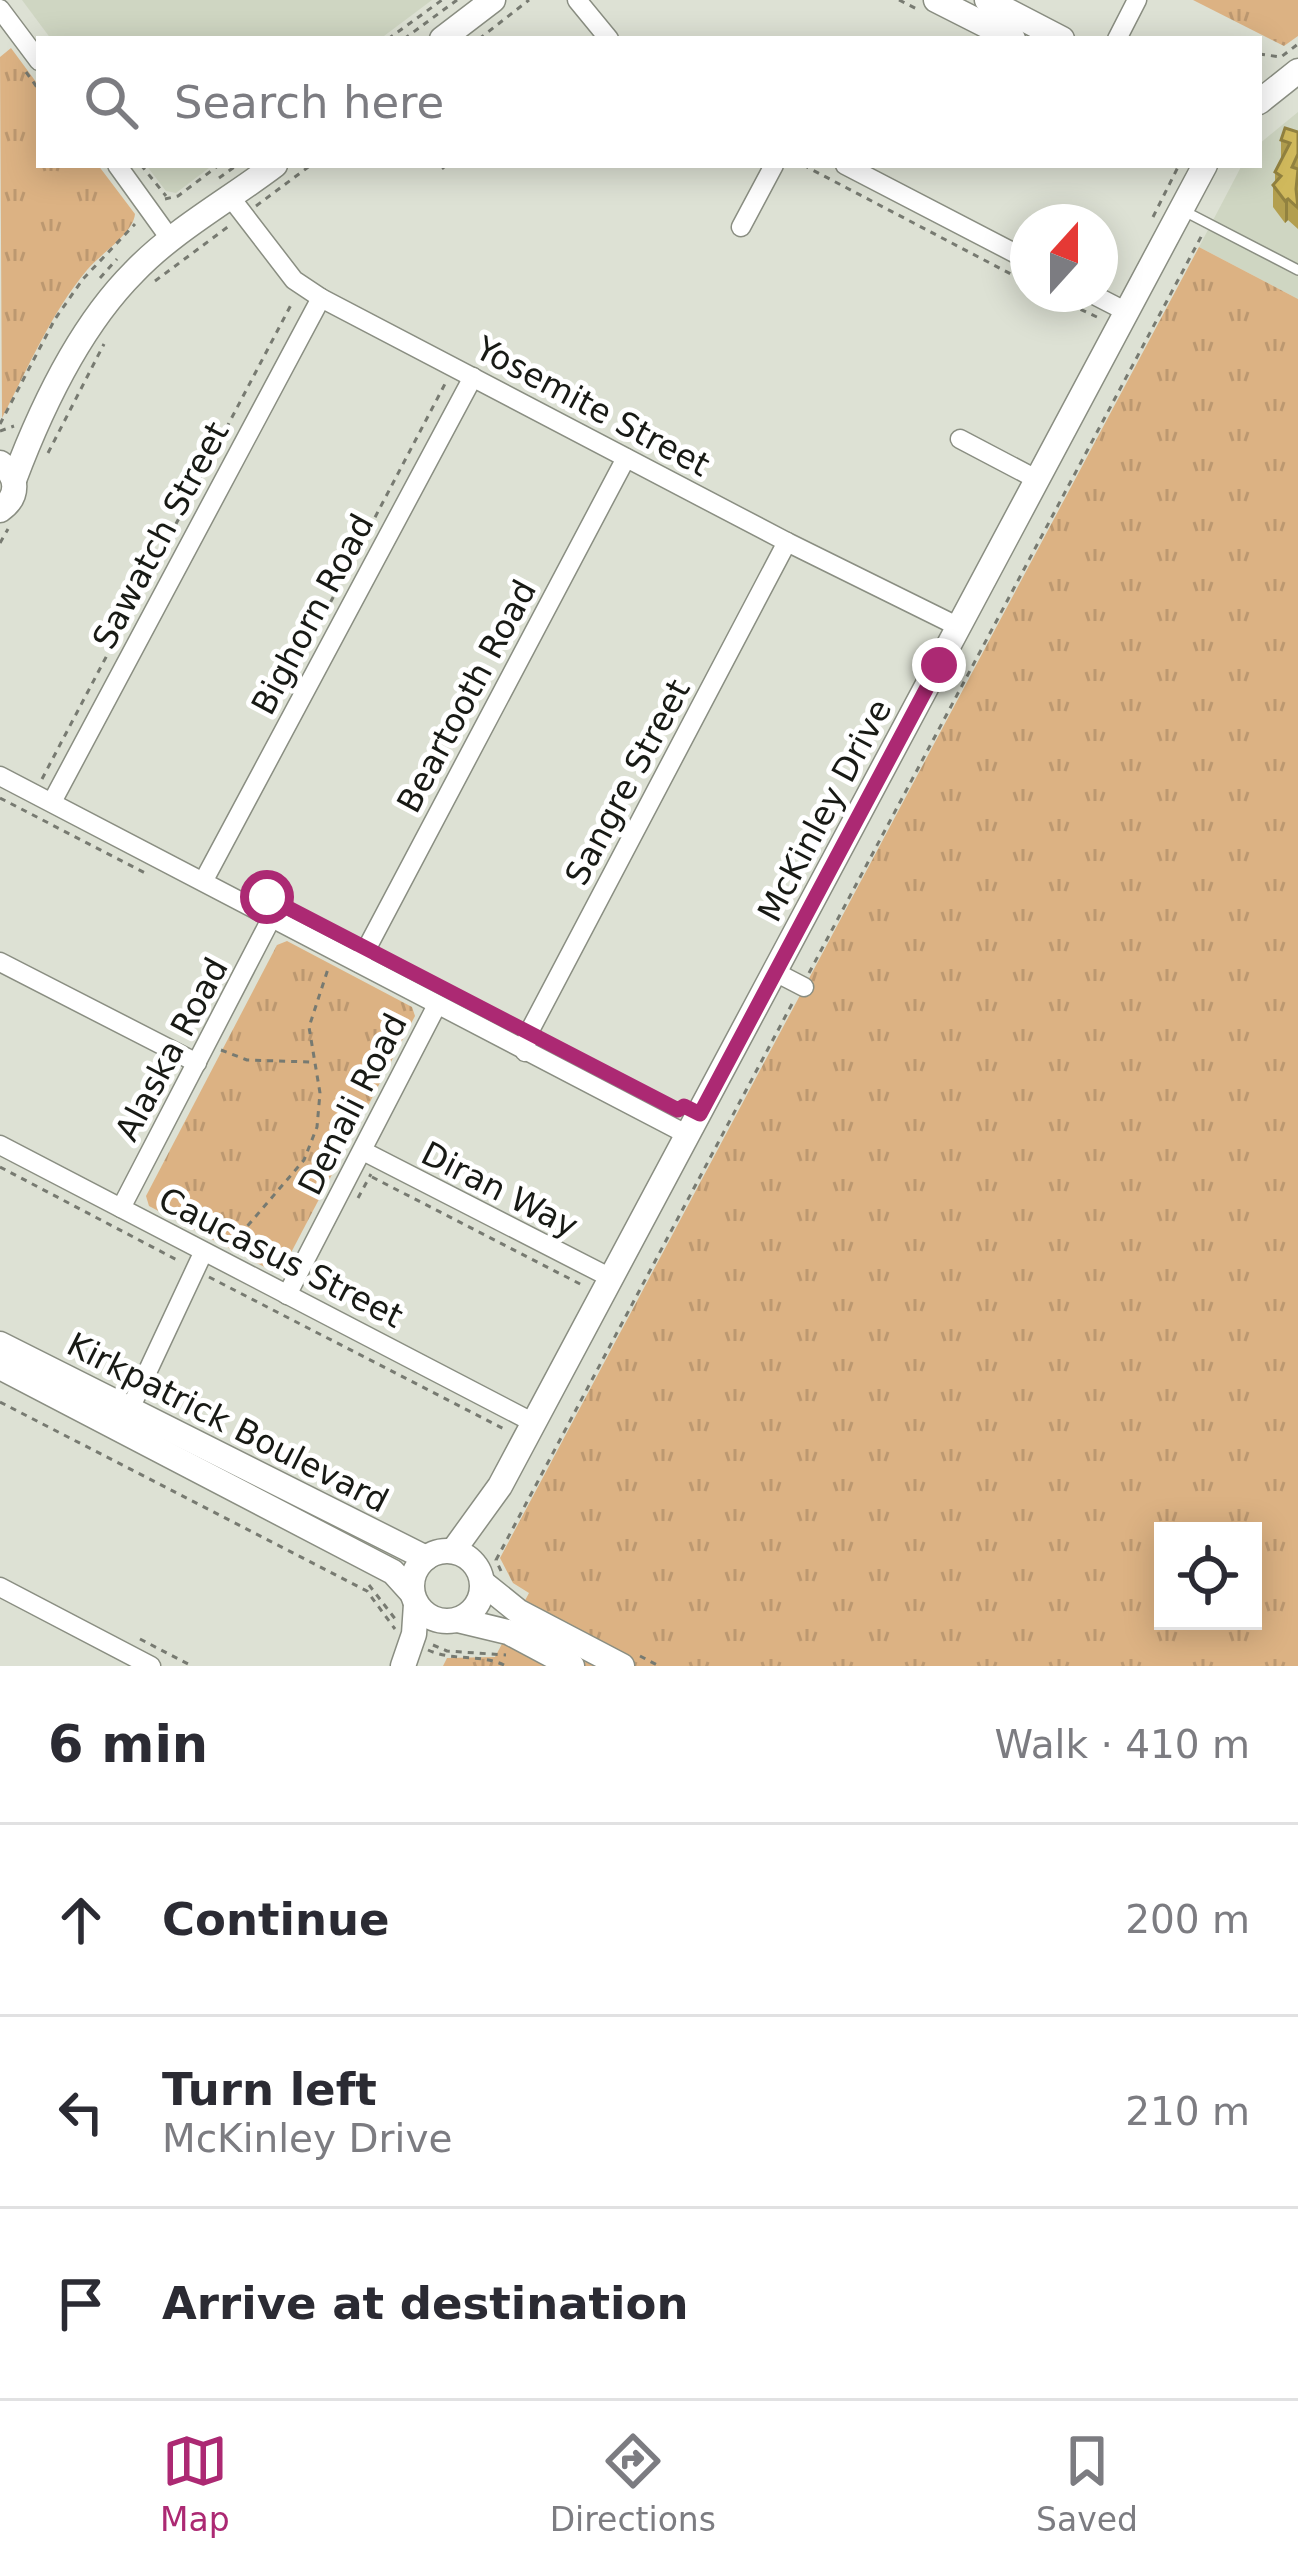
<!DOCTYPE html>
<meta charset="utf-8">
<style>
:root{--surface:#fff;--page:#f7f7f7;--text:#2b2b33;--muted:#7c7c81;--line:#e1e1e2;--accent:#ac2973}
body{margin:0;font-family:"DejaVu Sans",sans-serif;background:var(--page);color:var(--text)}
.controls{position:absolute;right:36px;bottom:36px;display:grid;overflow:hidden;border-radius:0px;box-shadow:0 6px 30px #0003}
.controls button{width:108px;height:108px;display:grid;place-items:center;padding:0;border:0;border-bottom:3px solid var(--line);background:var(--surface);color:var(--text);font:60px sans-serif}
.compass{position:absolute;left:1010px;top:204px;width:108px;height:108px;border-radius:50%;background:var(--surface);box-shadow:0 6px 30px #0003;rotate:21deg}
.stop{position:absolute;width:36px;height:36px;margin:-27px;border:9px solid #ac2973;border-radius:50%;background:#fff}
.stop.end{background:#ac2973;border-color:#fff;box-shadow:0 3px 12px #0008}
.list{margin:0;padding:0;list-style:none}
h2{display:flex;justify-content:space-between;align-items:center;height:156px;margin:0;padding:0 48px;font-size:51px}
h2 small{font-size:39px;font-weight:400;color:var(--muted)}
.list li{display:grid;grid-template-columns:78px 1fr auto;gap:36px;align-items:center;box-sizing:border-box;height:192px;padding:0 48px;border-top:3px solid var(--line)}
.list b{display:block;font-size:45px;white-space:nowrap}
.list p{margin:0;font-size:39px;white-space:nowrap;color:var(--muted)}
.list em{font-size:39px;font-style:normal;color:var(--muted)}
.icon{flex:none;width:66px;height:66px;fill:none;stroke:currentColor;stroke-width:2;stroke-linecap:round;stroke-linejoin:round}
.map{position:relative;flex:none;width:1298px;height:1666px;overflow:hidden}
.search{position:absolute;background:var(--surface);box-shadow:0 6px 30px #0003;left:36px;right:36px;top:36px;height:132px;display:flex;align-items:center;gap:30px;box-sizing:border-box;padding:0 42px;border-radius:0px;color:var(--muted);font-size:45px}
.sheet{height:732px;background:var(--surface)}
nav{display:flex;justify-content:space-around;align-items:center;box-sizing:border-box;height:168px;border-top:3px solid var(--line);background:var(--surface);font-size:33px;color:var(--muted)}
nav a{display:grid;justify-items:center;gap:6px}
nav .on{color:var(--accent)}
.map>svg:first-child{display:block}
</style>
<div class="map">
<svg width="1298" height="1666" viewBox="0 0 1298 1666">
<defs>
<pattern id="grass-tufts" width="24" height="20" patternUnits="userSpaceOnUse" patternTransform="scale(3)"><rect width="24" height="20" fill="#dcb283"/><path d="M3 7l-1-3M5 7V3M7 7l1-3M15 17l-1-3M17 17v-4M19 17l1-3" fill="none" stroke="#bc9870"/></pattern>
</defs>
<rect width="100%" height="100%" fill="#dde1d4"/>
<!-- built -->
<g fill="#cfd6c2">
<path d="M22,0h410l-52,39h-329z"/>
<path d="M1298,112v187l-99,-52 43,-82h17v-21z"/>
<path d="M146,165h67l-37,28 -10,-2z"/>
</g>
<!-- grass -->
<g fill="url(#grass-tufts)" fill-rule="evenodd">
<path d="M1193,0h105v36l-14,10z"/>
<path d="M11,48l28,38v79h59l37,49c-2,20 -35,40 -48,56 -36,43 -59,98 -85,148l-2,-361z"/>
<path d="M1199,247l99,52v1367h-855l4,-8 48,-1 34,-64 -16,-10 -13,-25zM1163,1531h90v90h-90z"/>
<path d="M287,941l125,66 3,9 -132,252 -9,4 -125,-66 -3,-10 131,-251z"/>
</g>
<g fill="none" stroke-linecap="round" stroke-linejoin="round">
<defs>
<path id="service" d="M1186,212l112,58"/>
<g id="minor">
<path d="M577,0l32,39"/>
<path d="M0,9l39,52"/>
<path d="M1117,39l20,-39"/>
<path d="M117,165l54,75"/>
<path d="M845,165l183,95"/>
<path d="M231,198l63,82 27,18 466,244 172,85"/>
<path d="M741,227l33,-62"/>
<path d="M1092,294l35,18"/>
<path d="M960,439l78,41"/>
<path d="M0,776l688,359"/>
<path d="M52,802l269,-504"/>
<path d="M204,880l269,-503"/>
<path d="M0,962l197,101"/>
<path d="M359,963l267,-505"/>
<path d="M775,972l29,15"/>
<path d="M525,1052l3,-18 259,-492"/>
<path d="M0,1145l534,278"/>
<path d="M363,1151l248,127"/>
<path d="M121,1208l151,-291"/>
<path d="M287,1295l150,-290"/>
<path d="M129,1411l74,-158"/>
<path d="M0,1587l151,79"/>
</g>
<g id="tertiary">
<path d="M936,0l77,39"/>
<path d="M987,0l75,39"/>
<path d="M442,39l51,-39"/>
<path d="M1259,102l39,-31"/>
<path d="M0,463c19,13 19,34 0,47"/>
<path d="M14,480c27,-72 65,-153 120,-208 40,-42 95,-72 141,-107"/>
<path d="M0,1344l426,214"/>
<path d="M0,1367l393,205 19,21"/>
<circle cx="447" cy="1586" r="35"/>
<path d="M453,1551l47,-65 705,-1321"/>
<path d="M483,1583l36,29 103,54"/>
<path d="M458,1620l50,12 64,34"/>
<path d="M403,1666l11,-32 2,-30"/>
</g>
</defs>
<!-- service casing -->
<use href="#service" stroke="#8a8e82" stroke-width="12"/>
<!-- minor casing -->
<use href="#minor" stroke="#8a8e82" stroke-width="21"/>
<!-- tertiary casing -->
<use href="#tertiary" stroke="#8a8e82" stroke-width="27"/>
<!-- path -->
<g stroke="#777a71" stroke-width="3" stroke-dasharray="6 6" stroke-linecap="butt">
<path d="M899,0l20,10"/>
<path d="M388,39l54,-39"/>
<path d="M404,39l53,-39"/>
<path d="M479,39l50,-39"/>
<path d="M1259,54l22,3 17,-13"/>
<path d="M26,72l13,18"/>
<path d="M141,165l25,31"/>
<path d="M441,165l3,4"/>
<path d="M803,165l225,118"/>
<path d="M219,178l18,-13"/>
<path d="M165,199l13,-3 41,-31"/>
<path d="M256,206l55,-41"/>
<path d="M1153,217l26,-52"/>
<path d="M100,278l17,-19"/>
<path d="M155,281l74,-55"/>
<path d="M1048,294l51,24"/>
<path d="M0,424l55,-105 28,-40 52,-55"/>
<path d="M0,431l14,-5"/>
<path d="M48,453l56,-109"/>
<path d="M0,543l8,-14"/>
<path d="M297,666l149,-284"/>
<path d="M42,779l250,-476"/>
<path d="M0,798l149,77"/>
<path d="M809,973l393,-738"/>
<path d="M221,1050l26,10 64,2"/>
<path d="M0,1167l179,94"/>
<path d="M372,1177l210,108"/>
<path d="M358,1198l13,-24"/>
<path d="M232,1244l72,-84 13,-33 3,-34 -11,-66 19,-58"/>
<path d="M209,1277l295,152"/>
<path d="M0,1402l367,189 28,38"/>
<path d="M501,1571l-5,-11 297,-558"/>
<path d="M369,1585l27,35"/>
<path d="M140,1639l52,27"/>
<path d="M433,1645l14,6 59,4"/>
<path d="M428,1650c26,12 53,3 78,16"/>
<path d="M640,1656l19,10"/>
</g>
<!-- service -->
<use href="#service" stroke="#fff" stroke-width="9"/>
<!-- minor -->
<use href="#minor" stroke="#fff" stroke-width="18"/>
<!-- tertiary -->
<use href="#tertiary" stroke="#fff" stroke-width="24"/>
</g>
<!-- wall -->
<path fill="#b39f4f" d="M1298,132v97l-10,-9 -3,3 -12,-16v-22l2,-2v-11l6,-12v-20z"/>
<!-- shaded-wall -->
<path fill="#928240" d="M1288,199v21l-3,3v-22z"/>
<!-- building -->
<path fill="#d0b95c" stroke="#928240" stroke-width="3" d="M1285,128l13,4v22l-6,13 6,2 -2,20 2,19 -10,-9 -3,2 -12,-16 8,-9 -6,-4 15,-29 -9,-3z"/>
<g fill="none" stroke-linecap="round" stroke-linejoin="round">
<!-- route -->
<path stroke="#ac2973" stroke-width="15" d="M267,897l411,213 6,-4 16,8 239,-449"/>
</g>
<g text-anchor="middle" stroke-width="10" stroke-linejoin="round" paint-order="stroke">
<!-- street labels -->
<g font-size="33" fill="#181a15" stroke="#fff">
<text transform="translate(593 406) rotate(28)" y="12">Yosemite Street</text>
<text transform="translate(160 535) rotate(-62)" y="12">Sawatch Street</text>
<text transform="translate(312 614) rotate(-62)" y="12">Bighorn Road</text>
<text transform="translate(466 696) rotate(-62)" y="12">Beartooth Road</text>
<text transform="translate(627 782) rotate(-62)" y="12">Sangre Street</text>
<text transform="translate(824 810) rotate(-62)" y="12">McKinley Drive</text>
<text transform="translate(171 1049) rotate(-62)" y="12">Alaska Road</text>
<text transform="translate(352 1104) rotate(-63)" y="12">Denali Road</text>
<text transform="translate(500 1189) rotate(27)" y="12">Diran Way</text>
<text transform="translate(281 1257) rotate(27)" y="12">Caucasus Street</text>
<text transform="translate(228 1422) rotate(27)" y="12">Kirkpatrick Boulevard</text>
</g>
</g>
</svg>
<div class="controls">
<button><svg class="icon" aria-label="locate" viewBox="0 0 24 24"><circle cx="12" cy="12" r="6"/><path d="M12 2v4M12 18v4M2 12h4M18 12h4"/></svg></button>
</div>
<svg class="compass" viewBox="-18 -18 36 36"><path d="M0-13l5 13h-10z" fill="#e53935"/><path d="M0 13l5-13h-10z" fill="#7c7c81"/></svg>
<div class="stop" style="left:267px;top:897px"></div>
<div class="stop end" style="left:939px;top:665px"></div>
<div class="search"><svg class="icon" aria-label="search" viewBox="0 0 24 24"><circle cx="10" cy="10" r="6"/><path d="M15 15l6 6"/></svg>Search here</div>
</div>
<section class="sheet">
<h2>6 min<small>Walk · 410 m</small></h2>
<ul class="list">
<li><svg class="icon" aria-label="ahead" viewBox="0 0 24 24"><path d="M12 20V5M6 11l6-6 6 6"/></svg><div><b>Continue</b></div><em>200 m</em></li>
<li><svg class="icon" aria-label="left" viewBox="0 0 24 24"><path d="M17 20v-9H6M10 6l-5 5 5 5"/></svg><div><b>Turn left</b><p>McKinley Drive</p></div><em>210 m</em></li>
<li><svg class="icon" aria-label="arrive" viewBox="0 0 24 24"><path d="M6 21V4h12l-3 4 3 4H6"/></svg><div><b>Arrive at destination</b></div></li>
</ul>
</section>
<nav>
<a class="on"><svg class="icon" aria-label="map" viewBox="0 0 24 24"><path d="M3 6l6-2 6 2 6-2v14l-6 2-6-2-6 2zM9 4v14M15 6v14"/></svg>Map</a>
<a><svg class="icon" aria-label="directions" viewBox="0 0 24 24"><path d="M12 3l9 9-9 9-9-9zM9 14v-3h6M13 9l2 2-2 2"/></svg>Directions</a>
<a><svg class="icon" aria-label="saved" viewBox="0 0 24 24"><path d="M7 4h10v16l-5-4-5 4z"/></svg>Saved</a>
</nav>
